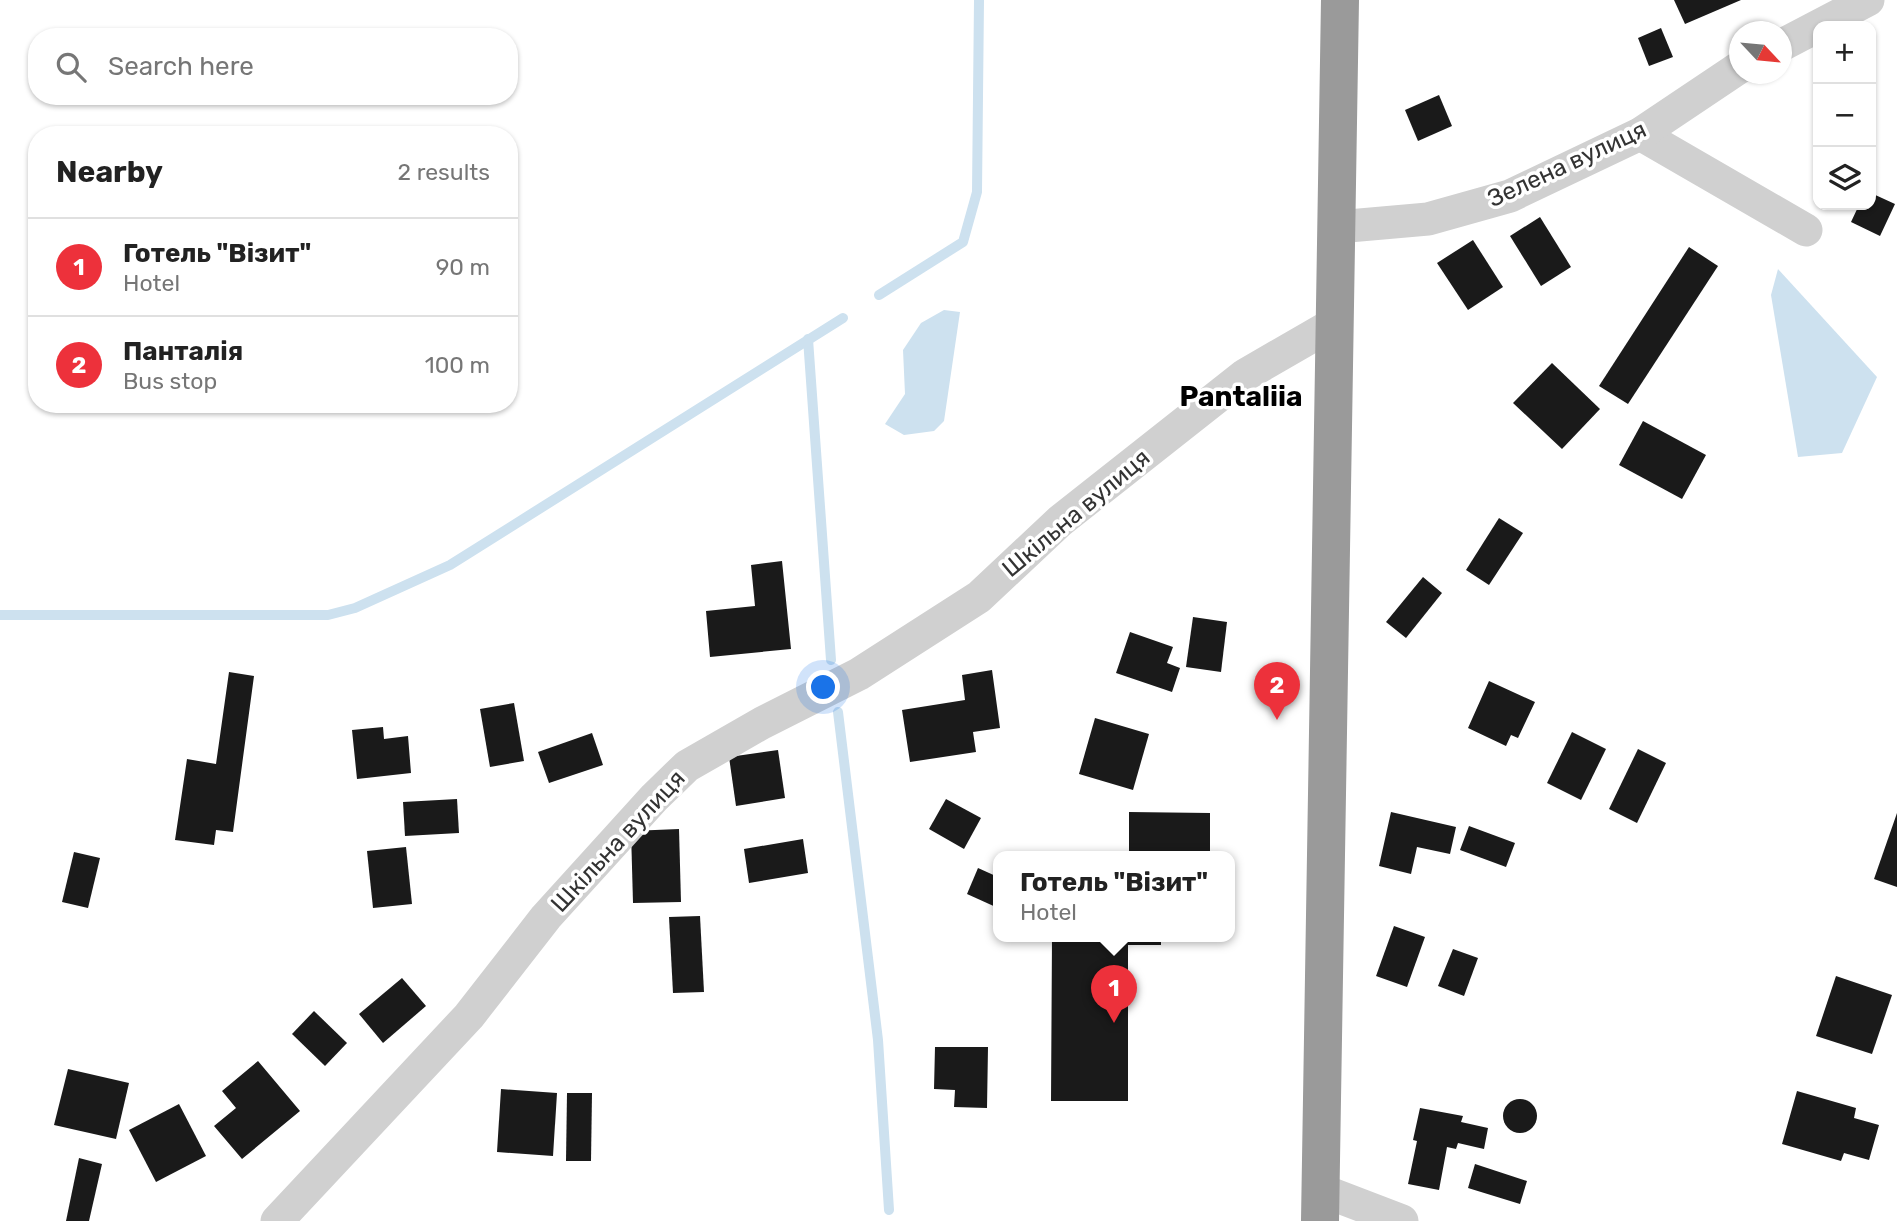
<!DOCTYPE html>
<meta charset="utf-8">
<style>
:root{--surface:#fff;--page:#f2f2f2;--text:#222;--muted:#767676;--line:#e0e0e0;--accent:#ed313b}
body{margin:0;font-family:Rubik,sans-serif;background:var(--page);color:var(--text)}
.controls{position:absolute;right:21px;top:21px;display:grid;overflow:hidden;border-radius:14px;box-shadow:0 2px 5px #0004}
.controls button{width:63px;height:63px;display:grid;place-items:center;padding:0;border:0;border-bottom:2px solid var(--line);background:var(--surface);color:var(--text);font:35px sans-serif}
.compass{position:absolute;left:1729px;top:21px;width:63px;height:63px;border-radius:50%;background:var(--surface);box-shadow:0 2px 5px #0004;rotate:116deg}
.you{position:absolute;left:824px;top:688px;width:24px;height:24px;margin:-18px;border:5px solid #fff;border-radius:50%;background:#1a73e8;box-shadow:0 0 0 10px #1a73e833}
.badge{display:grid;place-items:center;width:46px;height:46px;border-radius:50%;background:var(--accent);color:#fff;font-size:23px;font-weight:700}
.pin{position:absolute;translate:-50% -58px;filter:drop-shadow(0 2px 4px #0008)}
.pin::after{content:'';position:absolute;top:37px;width:24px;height:21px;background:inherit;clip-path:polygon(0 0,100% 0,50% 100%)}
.popup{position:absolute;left:993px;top:851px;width:242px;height:91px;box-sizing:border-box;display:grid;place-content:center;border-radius:14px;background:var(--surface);filter:drop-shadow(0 2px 5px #0005);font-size:23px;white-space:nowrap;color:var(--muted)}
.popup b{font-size:26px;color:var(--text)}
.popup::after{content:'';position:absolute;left:50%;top:100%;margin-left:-14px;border:14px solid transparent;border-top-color:var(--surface)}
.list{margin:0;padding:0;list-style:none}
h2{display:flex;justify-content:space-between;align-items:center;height:91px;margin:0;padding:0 28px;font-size:30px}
h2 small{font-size:23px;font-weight:400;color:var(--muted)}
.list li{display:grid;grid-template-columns:46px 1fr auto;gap:21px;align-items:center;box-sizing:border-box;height:98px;padding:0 28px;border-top:2px solid var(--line)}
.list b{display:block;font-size:26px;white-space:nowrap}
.list p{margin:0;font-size:23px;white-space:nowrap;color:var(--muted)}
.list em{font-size:23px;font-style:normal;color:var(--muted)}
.icon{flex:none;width:38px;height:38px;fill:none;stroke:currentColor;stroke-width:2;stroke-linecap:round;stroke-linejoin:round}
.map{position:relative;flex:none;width:1897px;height:1221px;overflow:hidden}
.search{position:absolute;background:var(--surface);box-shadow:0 2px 5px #0004;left:28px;top:28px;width:490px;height:77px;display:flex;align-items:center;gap:18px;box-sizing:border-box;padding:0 24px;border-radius:28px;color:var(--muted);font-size:26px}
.panel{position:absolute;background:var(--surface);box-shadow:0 2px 5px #0004;left:28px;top:126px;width:490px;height:287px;border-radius:28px}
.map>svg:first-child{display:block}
</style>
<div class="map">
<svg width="1897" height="1221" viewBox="0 0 1897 1221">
<rect width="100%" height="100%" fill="#fff"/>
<!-- water -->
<g fill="#cde1ef">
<path d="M1778,269l99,108 -35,76 -44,4 -27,-162z"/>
<path d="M944,310l16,2 -16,109 -10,10 -30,4 -19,-11 20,-30 -2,-44 18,-27z"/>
</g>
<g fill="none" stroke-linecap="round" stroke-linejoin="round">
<!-- stream -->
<g stroke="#cde1ef" stroke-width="10">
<path d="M879,295l84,-53 14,-50 2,-192"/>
<path d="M808,339l23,321"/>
<path d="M0,615h328l27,-7 95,-43 393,-247"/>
<path d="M838,712l40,328 11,170"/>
</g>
</g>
<!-- building -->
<g fill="#1a1a1a">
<path d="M1674,0h67l-56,24z"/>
<path d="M1661,28l12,29 -24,9 -11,-28z"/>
<path d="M1439,95l13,31 -34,15 -13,-31z"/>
<path d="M1871,193l24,11 -15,32 -29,-14 8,-17h12z"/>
<path d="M1540,217l31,50 -30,19 -31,-50z"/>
<path d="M1473,240l30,47 -35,23 -31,-47z"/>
<path d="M1689,247l29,19 -90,138 -29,-18z"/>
<path d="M1552,363l48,46 -38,40 -49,-46z"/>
<path d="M1643,421l63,34 -24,44 -63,-34z"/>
<path d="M1499,518l24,15 -34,52 -23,-15z"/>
<path d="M782,561l9,88 -81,8 -4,-46 49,-5 -4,-41z"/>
<path d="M1423,577l19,16 -36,45 -20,-16z"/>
<path d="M1193,617l34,5 -6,50 -35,-5z"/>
<path d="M1130,632l43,15 -6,16 13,5 -8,24 -56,-19z"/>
<path d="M992,670l8,58 -27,4 3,20 -66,10 -8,-52 63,-10 -3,-25z"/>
<path d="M229,672l25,4 -21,156 -17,-2 -2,15 -39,-5 12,-81 29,5z"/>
<path d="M1489,681l46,21 -17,36 -7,-3 -5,11 -38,-18z"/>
<path d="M514,703l10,58 -34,6 -10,-58z"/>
<path d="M1095,718l54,16 -16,56 -54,-16z"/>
<path d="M383,727l1,12 24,-3 3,37 -54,6 -5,-49z"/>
<path d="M1572,732l34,17 -25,51 -34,-17z"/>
<path d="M592,733l11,32 -54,18 -11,-31z"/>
<path d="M1638,749l28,14 -29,60 -28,-14z"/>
<path d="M778,750l7,48 -49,8 -7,-49z"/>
<path d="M457,799l2,34 -54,3 -2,-34z"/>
<path d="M946,799l35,19 -17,31 -35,-20z"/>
<path d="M1129,812l81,1v44h-81z"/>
<path d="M1391,812l65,15 -6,27 -33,-7 -6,27 -32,-8z"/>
<path d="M1897,813v74l-23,-8z"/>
<path d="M1469,826l46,17 -9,24 -46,-17z"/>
<path d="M679,829l2,73 -48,1 -2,-72z"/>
<path d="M803,839l5,34 -59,10 -5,-34z"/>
<path d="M406,847l6,57 -39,4 -6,-57z"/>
<path d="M74,852l26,6 -12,50 -26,-6z"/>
<path d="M978,868l20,9v31l-31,-14z"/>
<path d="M700,916l4,76 -31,1 -4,-76z"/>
<path d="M1394,926l31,11 -18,50 -31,-11z"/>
<path d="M1052,937h109v8h-33v156h-77z"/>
<path d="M1453,949l25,9 -14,38 -26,-10z"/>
<path d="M1836,976l56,19 -20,59 -56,-18z"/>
<path d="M402,978l24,28 -43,37 -24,-29z"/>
<path d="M314,1011l33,32 -22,23 -33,-32z"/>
<path d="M935,1047h53l-1,61 -33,-1 1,-17 -21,-1z"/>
<path d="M258,1061l42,50 -58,48 -28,-33 22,-18 -14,-17z"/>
<path d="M68,1069l61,14 -13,56 -62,-14z"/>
<path d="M501,1089l56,4 -4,63 -56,-4z"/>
<path d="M1797,1091l59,17 -2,10 25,7 -10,35 -25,-7 -3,8 -59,-17z"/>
<path d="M567,1093h25l-1,68h-25z"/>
<circle cx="1520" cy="1116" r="17"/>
<path d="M179,1104l27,52 -50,26 -27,-52z"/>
<path d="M1420,1108l43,8 -2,6 27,6 -4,21 -26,-6 -2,6 -9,-2 -8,43 -31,-6 9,-43 -4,-1z"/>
<path d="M79,1158l23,6 -13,57h-23z"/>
<path d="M1475,1164l52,17 -7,23 -52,-16z"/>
</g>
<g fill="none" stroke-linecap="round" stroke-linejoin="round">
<!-- minor -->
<g stroke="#d0d0d0" stroke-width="33">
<path d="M1782,45l86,-45"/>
<path d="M1640,134l166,96"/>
<path d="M1337,227l91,-8 82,-23 130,-62 100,-67"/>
<path d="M1321,1190l81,31"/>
<path d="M277,1221l192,-205 77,-99 108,-119 33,-32 75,-43 97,-49 120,-77 81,-76 185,-146 90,-52"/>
</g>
<!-- highway -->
<path stroke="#9a9a9a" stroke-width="38" d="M1320,1221l20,-1221"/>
</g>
<g text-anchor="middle" stroke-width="7" stroke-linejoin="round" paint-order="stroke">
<!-- street labels -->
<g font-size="24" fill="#333" stroke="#fff">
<text transform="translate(1567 164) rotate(-25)" y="8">Зелена вулиця</text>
<text transform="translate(1076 513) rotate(-40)" y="8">Шкільна вулиця</text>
<text transform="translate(618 841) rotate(-47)" y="8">Шкільна вулиця</text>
</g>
<!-- quarter labels -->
<g font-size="28" font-weight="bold" fill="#000" stroke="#fff">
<text x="1241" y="406">Pantaliia</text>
</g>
</g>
</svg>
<div class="controls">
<button>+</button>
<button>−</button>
<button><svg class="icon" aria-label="layers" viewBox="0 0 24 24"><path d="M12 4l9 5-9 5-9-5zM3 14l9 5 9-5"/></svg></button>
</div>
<svg class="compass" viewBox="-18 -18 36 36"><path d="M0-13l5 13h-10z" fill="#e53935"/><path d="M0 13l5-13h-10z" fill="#767676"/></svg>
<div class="you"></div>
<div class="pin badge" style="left:1114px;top:1023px">1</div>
<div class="popup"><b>Готель &quot;Візит&quot;</b>Hotel</div>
<div class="pin badge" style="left:1277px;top:720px">2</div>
<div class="search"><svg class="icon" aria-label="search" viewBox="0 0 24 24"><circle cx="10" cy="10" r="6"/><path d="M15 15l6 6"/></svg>Search here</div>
<section class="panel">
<h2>Nearby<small>2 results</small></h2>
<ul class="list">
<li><span class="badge">1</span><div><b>Готель &quot;Візит&quot;</b><p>Hotel</p></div><em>90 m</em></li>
<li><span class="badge">2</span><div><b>Панталія</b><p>Bus stop</p></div><em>100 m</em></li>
</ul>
</section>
</div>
